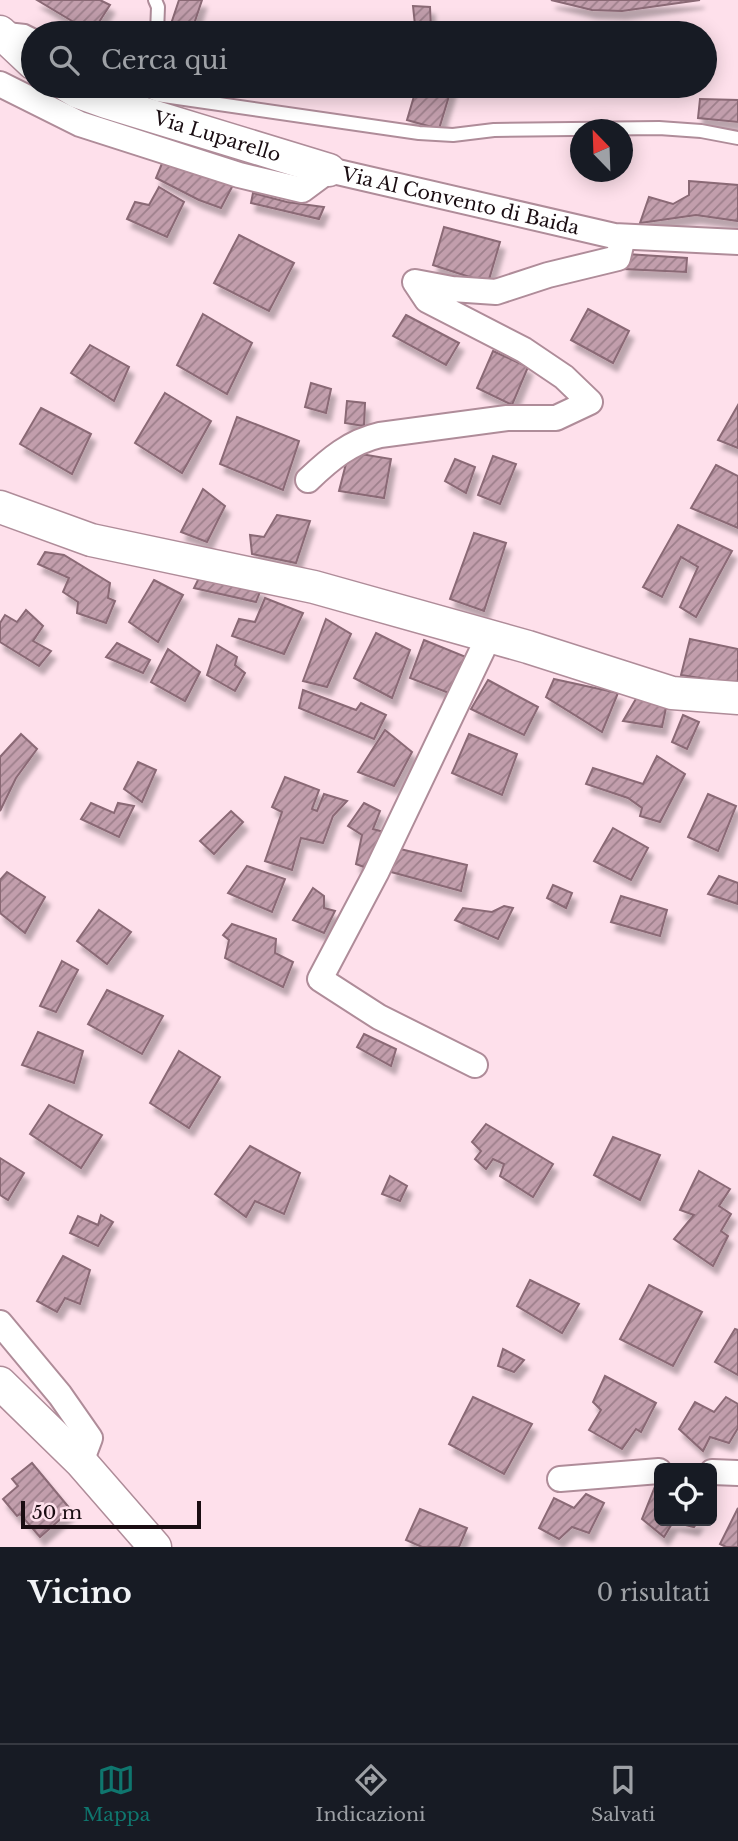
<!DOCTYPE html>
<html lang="it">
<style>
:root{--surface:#171b24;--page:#242831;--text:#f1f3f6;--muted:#9ea1a6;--line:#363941;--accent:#0f766e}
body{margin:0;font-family:"Libre Baskerville",serif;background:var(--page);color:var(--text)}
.controls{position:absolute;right:21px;bottom:21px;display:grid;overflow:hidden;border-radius:10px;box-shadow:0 4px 18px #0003}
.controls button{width:63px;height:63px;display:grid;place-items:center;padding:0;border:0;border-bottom:2px solid var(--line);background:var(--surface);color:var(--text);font:35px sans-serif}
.compass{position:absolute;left:570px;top:119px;width:63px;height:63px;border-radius:50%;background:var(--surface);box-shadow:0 4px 18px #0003;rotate:337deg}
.scale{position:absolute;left:21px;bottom:18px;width:180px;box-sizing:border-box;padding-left:7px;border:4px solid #1a0d12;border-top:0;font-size:19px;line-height:24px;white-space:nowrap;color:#1a0d12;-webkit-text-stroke:5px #fee0eb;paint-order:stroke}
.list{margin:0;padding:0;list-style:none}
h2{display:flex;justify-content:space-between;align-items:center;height:91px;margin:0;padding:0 28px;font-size:30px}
h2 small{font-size:23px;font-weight:400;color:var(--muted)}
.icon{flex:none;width:38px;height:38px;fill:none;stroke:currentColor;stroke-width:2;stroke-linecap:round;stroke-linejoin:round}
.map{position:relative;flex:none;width:738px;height:1547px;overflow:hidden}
.search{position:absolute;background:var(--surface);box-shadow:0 4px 18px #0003;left:21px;right:21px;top:21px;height:77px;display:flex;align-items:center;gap:18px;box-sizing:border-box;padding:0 24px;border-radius:38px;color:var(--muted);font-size:26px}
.sheet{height:196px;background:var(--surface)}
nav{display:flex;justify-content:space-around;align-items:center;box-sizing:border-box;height:98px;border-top:2px solid var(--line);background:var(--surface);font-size:19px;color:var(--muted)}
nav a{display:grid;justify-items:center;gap:4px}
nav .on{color:var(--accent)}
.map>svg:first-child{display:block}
</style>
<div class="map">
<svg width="738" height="1547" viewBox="0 0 738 1547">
<defs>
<pattern id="building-hatch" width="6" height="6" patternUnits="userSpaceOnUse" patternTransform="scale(1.75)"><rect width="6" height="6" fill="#c29eac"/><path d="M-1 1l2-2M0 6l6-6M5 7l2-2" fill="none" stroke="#9d7f8b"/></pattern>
<filter id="shadow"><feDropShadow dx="4.5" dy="8" stdDeviation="2" flood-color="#0004"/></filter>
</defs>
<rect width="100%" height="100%" fill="#fee0eb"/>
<!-- building -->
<g fill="url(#building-hatch)" stroke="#8a6975" stroke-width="2" filter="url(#shadow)">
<path d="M37,0h63l10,5 -18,28z"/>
<path d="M179,0h23l-11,33h-23z"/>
<path d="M551,0h149l-78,11 -30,-1z"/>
<path d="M413,6l17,1 1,21 -16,-3z"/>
<path d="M417,86h35l-13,43 -32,-9z"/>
<path d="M700,99l38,1v22l-40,-4z"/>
<path d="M163,161l70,24 -12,23 -22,-8 -43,-22z"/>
<path d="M689,181l49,4v36l-42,-6 -56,8 9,-26 24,7 16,-9z"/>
<path d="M159,187l25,15 -17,35 -40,-18 8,-17 14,3z"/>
<path d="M253,193l34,9 37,5 -5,12 -68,-16z"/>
<path d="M444,227l56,15 -12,41 -55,-18z"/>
<path d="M239,235l55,28 -25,48 -55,-28z"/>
<path d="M627,254l60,4 -1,14 -63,-3z"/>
<path d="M588,309l41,22 -16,32 -42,-23z"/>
<path d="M203,314l49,29 -25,51 -50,-29z"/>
<path d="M406,315l53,28 -13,22 -53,-29z"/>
<path d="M90,345l39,22 -15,34 -43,-28z"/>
<path d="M493,351l35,16 -16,38 -35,-17z"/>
<path d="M311,383l20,6 -5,24 -21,-6z"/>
<path d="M165,393l46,28 -29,52 -47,-30z"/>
<path d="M347,401l18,2 -1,23 -19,-3z"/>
<path d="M738,405v43l-20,-8z"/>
<path d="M41,408l50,26 -19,40 -52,-30z"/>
<path d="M237,417l62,24 -16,49 -63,-26z"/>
<path d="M349,452l42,7 -7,39 -45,-7z"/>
<path d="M493,456l23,8 -16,40 -22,-9z"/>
<path d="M455,459l20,8 -9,26 -21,-12z"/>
<path d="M716,465l22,11v52l-47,-20z"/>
<path d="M203,489l22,17 -18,36 -26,-10z"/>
<path d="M277,515l33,6 -14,42 -44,-9 -2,-19 14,2z"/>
<path d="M678,525l54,26 -36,66 -16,-10 18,-40 -17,-10 -19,40 -19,-10z"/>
<path d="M474,533l32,10 -22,68 -34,-12z"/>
<path d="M45,552l19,3 46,28 -2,15 7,3 -9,22 -29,-10 1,-11 -15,-10 6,-14 -31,-14z"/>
<path d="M202,572l59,17 -5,13 -62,-14z"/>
<path d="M154,580l29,15 -25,47 -29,-20z"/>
<path d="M265,598l38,15 -19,41 -52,-18 7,-17 16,3z"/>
<path d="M26,610l17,16 -10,15 18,10 -12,15 -39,-24v-19l5,-8 12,7z"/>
<path d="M326,619l25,15 -24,53 -24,-6z"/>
<path d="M376,633l34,17 -18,48 -38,-20z"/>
<path d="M690,639l48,10v35l-57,-9z"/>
<path d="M424,640l42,17 -12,38 -44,-17z"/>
<path d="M117,643l33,17 -7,13 -37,-16z"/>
<path d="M217,645l20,12 -2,8 10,8 -10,18 -28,-16z"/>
<path d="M168,649l32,23 -15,29 -34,-19z"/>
<path d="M554,679l64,14 -16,39 -56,-35z"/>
<path d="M488,680l50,27 -14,28 -53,-26z"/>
<path d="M303,690l53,20 5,-7 25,12 -12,24 -75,-31z"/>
<path d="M637,697l30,6 -5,24 -39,-6z"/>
<path d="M683,715l16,7 -12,27 -15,-7z"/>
<path d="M385,730l27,22 -18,34 -36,-14z"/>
<path d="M21,734l16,15 -21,29 -16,33v-54z"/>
<path d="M469,734l48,20 -15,41 -50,-22z"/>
<path d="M657,756l28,18 -25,48 -20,-6 2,-8 -14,-10 -42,-14 7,-16 50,16z"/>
<path d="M138,762l18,8 -14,32 -18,-13z"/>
<path d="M285,777l34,13 -7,19 5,2 7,-17 23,7 -14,15 -10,27 -22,-5 -9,32 -27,-9 17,-49 -10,-5z"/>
<path d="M708,794l28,12 -18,45 -30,-14z"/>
<path d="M91,803l23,10 4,-10 16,3 -15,31 -38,-18z"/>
<path d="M364,803l16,8 -7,18 11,3 -12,38 -16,-6 6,-29 -14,-9z"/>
<path d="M231,811l12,11 -29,32 -14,-13z"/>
<path d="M613,828l35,20 -17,32 -37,-19z"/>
<path d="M396,848l71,17 -6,26 -70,-19z"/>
<path d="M247,866l38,13 -13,33 -44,-19z"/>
<path d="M7,872l38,25 -20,36 -25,-20v-33z"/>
<path d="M719,876l19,7v21l-30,-10z"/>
<path d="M553,885l19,8 -6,15 -19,-10z"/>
<path d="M313,888l11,8v12l11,3 -11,22 -31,-13z"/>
<path d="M621,896l46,14 -7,26 -49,-14z"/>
<path d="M504,906l9,2 -15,31 -43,-19 8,-12 29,4z"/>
<path d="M99,910l32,22 -24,32 -30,-23z"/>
<path d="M232,924l44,15 -1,14 18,9 -10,25 -58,-29 4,-18 -6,-5z"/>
<path d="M62,961l16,9 -22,42 -16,-6z"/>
<path d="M107,990l56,26 -21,38 -54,-30z"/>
<path d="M38,1032l45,19 -9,32 -52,-18z"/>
<path d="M364,1034l32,15 -5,17 -34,-19z"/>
<path d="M179,1051l41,26 -31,51 -39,-25z"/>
<path d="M49,1105l53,30 -21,33 -51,-34z"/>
<path d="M486,1124l67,40 -20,33 -33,-21 4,-12 -11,-5 -7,10 -11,-10 6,-8 -9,-9z"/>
<path d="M613,1137l47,18 -20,45 -46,-25z"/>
<path d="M250,1146l50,27 -16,41 -29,-13 -9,16 -31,-23z"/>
<path d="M0,1158l24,15 -16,27 -8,-5z"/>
<path d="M699,1171l31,18 -11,17 12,8 -10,17 7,5 -15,30 -39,-27 20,-24 -14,-5z"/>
<path d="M390,1176l17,10 -7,15 -18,-7z"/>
<path d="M101,1215l12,7 -15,24 -28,-13 8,-17 20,9z"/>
<path d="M63,1256l27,14 -10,34 -15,-6 -8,14 -20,-11z"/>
<path d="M530,1280l49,24 -17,29 -45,-27z"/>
<path d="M649,1285l53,27 -29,54 -53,-27z"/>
<path d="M735,1329l3,1v45l-23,-13z"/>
<path d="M503,1349l21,11 -10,12 -16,-6z"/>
<path d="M605,1376l51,27 -15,29 -5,-3 -14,20 -33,-19 12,-20 -8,-8z"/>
<path d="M473,1397l59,27 -28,50 -55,-30z"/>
<path d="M726,1397l12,7v24l-9,15 -19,-6 -7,14 -24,-22 16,-27 19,10z"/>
<path d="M32,1463l39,47 -31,27 -20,-23 -3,2 -14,-17 15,-13 -6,-7z"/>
<path d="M656,1484l3,2v35h39l-4,6 -21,-5 -9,15 -22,-18z"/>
<path d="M586,1494l18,9 -15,30 -17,-6 -13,12 -20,-11 15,-30 20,10z"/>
<path d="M738,1508v39h-12l-6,-3z"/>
<path d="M420,1509l47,19 -8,19h-37l-16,-7z"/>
</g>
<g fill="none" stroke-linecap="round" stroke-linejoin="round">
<defs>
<g id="service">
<path d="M155,0l3,7 -1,26"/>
<path d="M7,29l18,2 8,4"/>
<path d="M135,86l22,9 262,38 34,2 41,-5 165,-2 42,3 37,7"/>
</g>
<g id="minor">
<path id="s1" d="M0,84l80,40 159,51 63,15 27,-20 285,66 124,6"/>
<path d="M308,480c22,-21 42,-38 72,-45l127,-17h49l34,-16 -26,-25 -40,-27 -97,-50 -12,-18 37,7 44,3 52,-17 70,-17 5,-21"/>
<path d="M475,1065l-96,-48 -59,-38 56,-106 113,-237"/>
<path d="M0,1323l60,72 30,43 -9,24"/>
<path d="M712,1472l26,1"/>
<path d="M560,1479l99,-8"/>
</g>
<g id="tertiary">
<path d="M0,32l33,31"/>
<path id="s2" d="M68,86l10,6 28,10 223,68"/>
<path d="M0,507l91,33 223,47 214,60 144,46 66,5"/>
<path d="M0,1383l81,79 74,85"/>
</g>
</defs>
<!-- service casing -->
<use href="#service" stroke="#af8c99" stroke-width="16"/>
<!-- minor casing -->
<use href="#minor" stroke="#af8c99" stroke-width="28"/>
<!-- tertiary casing -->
<use href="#tertiary" stroke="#af8c99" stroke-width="35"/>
<!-- service -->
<use href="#service" stroke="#fff" stroke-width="12"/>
<!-- minor -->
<use href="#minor" stroke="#fff" stroke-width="24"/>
<!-- tertiary -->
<use href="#tertiary" stroke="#fff" stroke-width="32"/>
</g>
<g text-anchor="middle" stroke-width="5" stroke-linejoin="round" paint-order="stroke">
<!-- street labels -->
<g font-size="19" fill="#1a0d12" stroke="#fee0eb">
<text dy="7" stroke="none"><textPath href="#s2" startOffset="158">Via Luparello</textPath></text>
<text dy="7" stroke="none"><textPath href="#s1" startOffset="490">Via Al Convento di Baida</textPath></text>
</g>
</g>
</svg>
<div class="controls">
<button><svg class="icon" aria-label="locate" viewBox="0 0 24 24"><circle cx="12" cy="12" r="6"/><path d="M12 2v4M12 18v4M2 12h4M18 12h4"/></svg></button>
</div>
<svg class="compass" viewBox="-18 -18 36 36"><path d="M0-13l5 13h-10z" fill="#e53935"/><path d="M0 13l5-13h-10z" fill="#9ea1a6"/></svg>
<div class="scale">50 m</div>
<div class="search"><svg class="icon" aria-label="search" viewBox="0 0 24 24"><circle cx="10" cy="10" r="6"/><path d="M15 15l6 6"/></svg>Cerca qui</div>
</div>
<section class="sheet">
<h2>Vicino<small>0 risultati</small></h2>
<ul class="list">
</ul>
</section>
<nav>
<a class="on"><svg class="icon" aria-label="map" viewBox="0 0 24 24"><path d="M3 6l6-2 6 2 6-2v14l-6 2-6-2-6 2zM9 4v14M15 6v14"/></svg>Mappa</a>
<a><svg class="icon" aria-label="directions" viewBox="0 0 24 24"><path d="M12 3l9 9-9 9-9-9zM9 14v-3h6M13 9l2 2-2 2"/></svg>Indicazioni</a>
<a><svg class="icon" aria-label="saved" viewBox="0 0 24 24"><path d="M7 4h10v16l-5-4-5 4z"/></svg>Salvati</a>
</nav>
